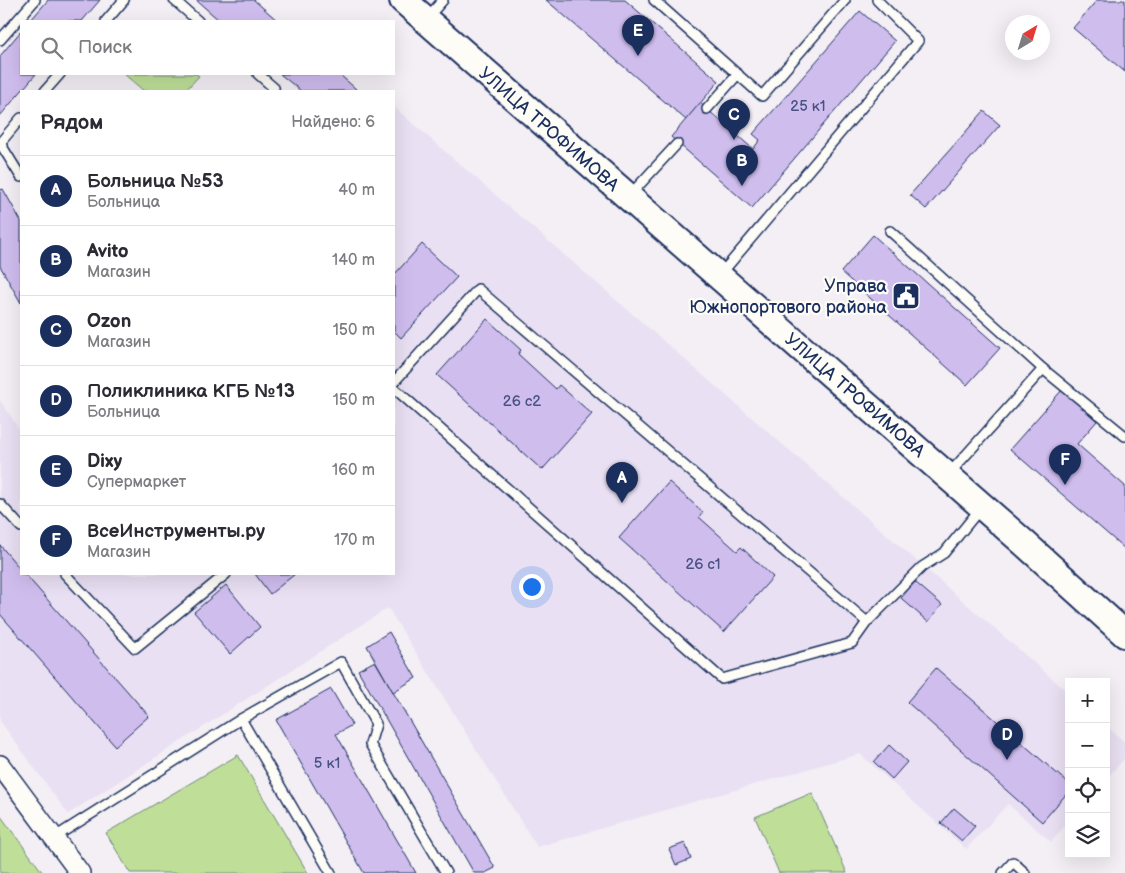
<!DOCTYPE html>
<html lang="ru">
<meta charset="utf-8">
<style>
:root{--surface:#fff;--page:#f2f2f3;--text:#2b2b33;--muted:#7c7c81;--line:#e1e1e2;--accent:#1b2f5e}
body{margin:0;font-family:"Balsamiq Sans",sans-serif;background:var(--page);color:var(--text)}
.controls{position:absolute;right:15px;bottom:15px;display:grid;overflow:hidden;border-radius:0px;box-shadow:0 5px 20px #0002}
.controls button{width:45px;height:45px;display:grid;place-items:center;padding:0;border:0;border-bottom:1px solid var(--line);background:var(--surface);color:var(--text);font:25px sans-serif}
.compass{position:absolute;left:1005px;top:15px;width:45px;height:45px;border-radius:50%;background:var(--surface);box-shadow:0 5px 20px #0002;rotate:38deg}
.you{position:absolute;left:531px;top:586px;width:18px;height:18px;margin:-12px;border:4px solid #fff;border-radius:50%;background:#1a73e8;box-shadow:0 0 0 8px #1a73e833}
.badge{display:grid;place-items:center;width:32px;height:32px;border-radius:50%;background:var(--accent);color:#fff;font-size:16px;font-weight:700}
.pin{position:absolute;translate:-50% -41px;filter:drop-shadow(0 1px 2px #0008)}
.pin::after{content:'';position:absolute;top:26px;width:18px;height:15px;background:inherit;clip-path:polygon(0 0,100% 0,50% 100%)}
.list{margin:0;padding:0;list-style:none}
h2{display:flex;justify-content:space-between;align-items:center;height:65px;margin:0;padding:0 20px;font-size:21px}
h2 small{font-size:16px;font-weight:400;color:var(--muted)}
.list li{display:grid;grid-template-columns:32px 1fr auto;gap:15px;align-items:center;box-sizing:border-box;height:70px;padding:0 20px;border-top:1px solid var(--line)}
.list b{display:block;font-size:19px;white-space:nowrap}
.list p{margin:0;font-size:16px;white-space:nowrap;color:var(--muted)}
.list em{font-size:16px;font-style:normal;color:var(--muted)}
.icon{flex:none;width:28px;height:28px;fill:none;stroke:currentColor;stroke-width:2;stroke-linecap:round;stroke-linejoin:round}
.map{position:relative;flex:none;width:1125px;height:873px;overflow:hidden}
.search{position:absolute;background:var(--surface);box-shadow:0 5px 20px #0002;left:20px;top:20px;width:375px;height:55px;display:flex;align-items:center;gap:12px;box-sizing:border-box;padding:0 18px;border-radius:0px;color:var(--muted);font-size:19px}
.panel{position:absolute;background:var(--surface);box-shadow:0 5px 20px #0002;left:20px;top:90px;width:375px;height:485px;border-radius:0px}
.map>svg:first-child{display:block}
</style>
<div class="map">
<svg width="1125" height="873" viewBox="0 0 1125 873">
<rect width="100%" height="100%" fill="#f4eff5"/>
<filter id="ink" filterUnits="userSpaceOnUse"><feTurbulence type="fractalNoise" baseFrequency=".02" numOctaves="2"/><feDisplacementMap in="SourceGraphic" scale="10" xChannelSelector="R" yChannelSelector="G"/><feConvolveMatrix kernelMatrix="1 2 1 2 8 2 1 2 1" color-interpolation-filters="sRGB"/></filter>
<g filter="url(#ink)">
<!-- built -->
<g fill="#e9e0f3">
<path d="M394,107l675,586v128l-18,21 -43,-38 -42,45 -106,-95 -323,93 -149,-239 -320,206 -68,-93v-321l21,32v142h373z"/>
<path d="M1106,726l19,16v16l-19,21z"/>
</g>
<!-- green -->
<g fill="#bfdf98" stroke="#6d877b">
<path d="M124,74h72l3,2 -14,15h-41z"/>
<path d="M238,755l70,118h-178l-24,-40z"/>
<path d="M812,793l35,80h-68l-24,-56z"/>
<path d="M0,815l43,58h-43z"/>
</g>
<!-- building -->
<g fill="#cfbdee" stroke="#1b2f5e">
<path d="M48,0h52l-18,21h-52z"/>
<path d="M196,0h58l24,21h-58z"/>
<path d="M546,0h79l94,81 -33,39z"/>
<path d="M1097,0h28v72l-52,-44z"/>
<path d="M860,11l35,30 -143,167 -81,-71 29,-34 53,46 7,-9 -7,-6z"/>
<path d="M21,31v43h15l-36,42v-60z"/>
<path d="M280,74h59l17,15 -2,2h-53z"/>
<path d="M984,111l16,14 -74,84 -16,-14z"/>
<path d="M3,189l18,32v82l-21,-37v-76z"/>
<path d="M873,235l127,113 -33,37 -126,-113z"/>
<path d="M422,244l35,33 -56,61 -7,-7v-56z"/>
<path d="M487,319l34,31 -3,4 38,35 3,-4 33,29 -50,56 -105,-95z"/>
<path d="M1062,390l35,31 -20,23 48,42v63l-115,-100z"/>
<path d="M669,482l34,30 -4,5 38,34 4,-4 32,30 -49,55 -105,-94z"/>
<path d="M0,545l21,25v4h4l124,142 -34,30 -115,-132z"/>
<path d="M255,574h40l-25,20z"/>
<path d="M915,582l27,23 -14,17 -27,-24z"/>
<path d="M226,585l34,42 -30,27 -36,-42z"/>
<path d="M389,632l27,46 -23,14 -26,-46z"/>
<path d="M375,661l18,31 102,176 -10,5h-11l-116,-203z"/>
<path d="M936,668l133,116v7l-27,31 -135,-120z"/>
<path d="M331,689l21,36 -16,9 80,139h-52l-88,-153z"/>
<path d="M889,745l18,17 -15,17 -18,-17z"/>
<path d="M954,808l21,18 -13,15 -21,-18z"/>
<path d="M685,843l6,16 -15,6 -7,-16z"/>
</g>
<g fill="none" stroke-linecap="round" stroke-linejoin="round">
<defs>
<g id="service">
<path d="M174,0l24,21"/>
<path d="M654,0l108,96 83,-96"/>
<path d="M427,18l16,-18"/>
<path d="M106,21l18,-21"/>
<path d="M0,40l35,-40"/>
<path d="M258,74l16,14 -2,3"/>
<path d="M45,91l15,-17"/>
<path d="M707,109l31,-35"/>
<path d="M0,143l21,34"/>
<path d="M0,143l21,-25"/>
<path d="M630,195l47,-51"/>
<path d="M890,231l153,138 82,67"/>
<path d="M720,275l198,-234 -41,-41"/>
<path d="M394,382l84,-93 389,333"/>
<path d="M394,388l328,291 130,-36 15,-21 55,-55 22,-14 36,-44"/>
<path d="M948,475l95,-106"/>
<path d="M0,504l21,23"/>
<path d="M65,574l70,74 91,-74"/>
<path d="M241,719l100,-57 35,62 -6,20 76,129"/>
<path d="M55,837l186,-118 90,154"/>
<path d="M1003,873l10,-11 12,11"/>
</g>
<path id="minor" d="M0,765l80,108"/>
<path id="secondary" d="M403,0l620,542 102,92"/>
</defs>
<!-- service casing -->
<use href="#service" stroke="#1b2f5e" stroke-width="12"/>
<!-- minor casing -->
<use href="#minor" stroke="#1b2f5e" stroke-width="22"/>
<!-- secondary casing -->
<use href="#secondary" stroke="#1b2f5e" stroke-width="30"/>
<!-- service -->
<use href="#service" stroke="#fdfcf7" stroke-width="9"/>
<!-- minor -->
<use href="#minor" stroke="#fdfcf7" stroke-width="19"/>
<!-- secondary -->
<use href="#secondary" stroke="#fdfcf7" stroke-width="26"/>
</g>
</g>
<!-- icons -->
<defs>
<symbol id="civic-square" viewBox="-11 -11 22 22"><rect x="-9" y="-9" width="18" height="18" rx="4" fill="#1b2f5e" stroke="#fdfcf7"/><path d="M-.6-6.5H3V-4.5H.6V-3L4-1V1h2V6H-6V1h2V-1L-.6-3ZM-1.2 2.5V6h2.4V2.5Z" fill="#fff"/></symbol>
</defs>
<g fill-rule="evenodd">
<use href="#civic-square" x="890" y="280" width="32" height="32"/>
</g>
<g text-anchor="middle" stroke-width="4.5" stroke-linejoin="round" paint-order="stroke">
<!-- number labels -->
<g font-size="15" fill="#485282">
<text x="808" y="111">25 к1</text>
<text x="522" y="406">26 с2</text>
<text x="703" y="569">26 с1</text>
<text x="327" y="768">5 к1</text>
</g>
<!-- street labels -->
<g font-size="18" fill="#1b2f5e" stroke="#fdfcf7">
<text transform="translate(549 129) rotate(41)" y="6">УЛИЦА ТРОФИМОВА</text>
<text transform="translate(855 395) rotate(41)" y="6">УЛИЦА ТРОФИМОВА</text>
</g>
<!-- poi labels -->
<g font-size="18" fill="#1b2f5e" stroke="#fdfcf7" text-anchor="end">
<text x="887" y="292">Управа<tspan x="887" dy="21">Южнопортового района</tspan></text>
</g>
</g>
</svg>
<div class="controls">
<button>+</button>
<button>−</button>
<button><svg class="icon" aria-label="locate" viewBox="0 0 24 24"><circle cx="12" cy="12" r="6"/><path d="M12 2v4M12 18v4M2 12h4M18 12h4"/></svg></button>
<button><svg class="icon" aria-label="layers" viewBox="0 0 24 24"><path d="M12 4l9 5-9 5-9-5zM3 14l9 5 9-5"/></svg></button>
</div>
<svg class="compass" viewBox="-18 -18 36 36"><path d="M0-13l5 13h-10z" fill="#e53935"/><path d="M0 13l5-13h-10z" fill="#7c7c81"/></svg>
<div class="you"></div>
<div class="pin badge" style="left:622px;top:503px">A</div>
<div class="pin badge" style="left:742px;top:186px">B</div>
<div class="pin badge" style="left:734px;top:140px">C</div>
<div class="pin badge" style="left:1007px;top:760px">D</div>
<div class="pin badge" style="left:638px;top:56px">E</div>
<div class="pin badge" style="left:1065px;top:485px">F</div>
<div class="search"><svg class="icon" aria-label="search" viewBox="0 0 24 24"><circle cx="10" cy="10" r="6"/><path d="M15 15l6 6"/></svg>Поиск</div>
<section class="panel">
<h2>Рядом<small>Найдено: 6</small></h2>
<ul class="list">
<li><span class="badge">A</span><div><b>Больница №53</b><p>Больница</p></div><em>40 m</em></li>
<li><span class="badge">B</span><div><b>Avito</b><p>Магазин</p></div><em>140 m</em></li>
<li><span class="badge">C</span><div><b>Ozon</b><p>Магазин</p></div><em>150 m</em></li>
<li><span class="badge">D</span><div><b>Поликлиника КГБ №13</b><p>Больница</p></div><em>150 m</em></li>
<li><span class="badge">E</span><div><b>Dixy</b><p>Супермаркет</p></div><em>160 m</em></li>
<li><span class="badge">F</span><div><b>ВсеИнструменты.ру</b><p>Магазин</p></div><em>170 m</em></li>
</ul>
</section>
</div>
